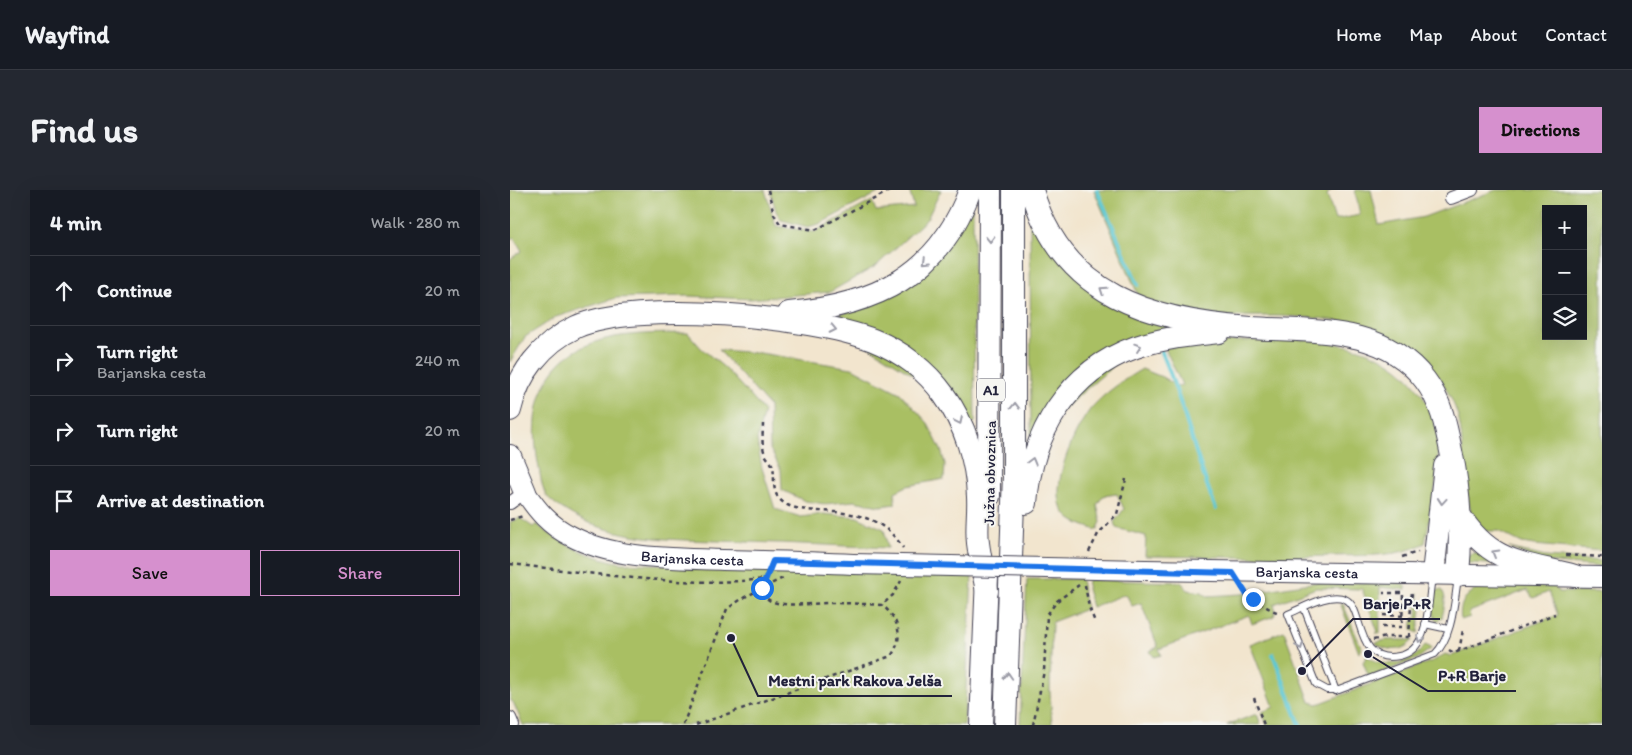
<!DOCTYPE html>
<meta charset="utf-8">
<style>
:root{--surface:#171b24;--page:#242831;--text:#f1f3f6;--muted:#9ea1a6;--line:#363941;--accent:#d690ce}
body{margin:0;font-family:Itim,sans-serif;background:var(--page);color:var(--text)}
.controls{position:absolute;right:15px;top:15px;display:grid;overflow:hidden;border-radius:0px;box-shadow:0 5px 20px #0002}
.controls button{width:45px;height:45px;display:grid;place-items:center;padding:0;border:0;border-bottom:1px solid var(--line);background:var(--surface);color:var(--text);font:25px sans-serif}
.stop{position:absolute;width:15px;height:15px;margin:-11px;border:4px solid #1a73e8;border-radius:50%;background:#fff}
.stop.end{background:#1a73e8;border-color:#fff;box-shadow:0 1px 5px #0008}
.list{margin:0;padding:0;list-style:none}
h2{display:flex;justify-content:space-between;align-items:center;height:65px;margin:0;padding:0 20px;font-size:21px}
h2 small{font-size:16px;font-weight:400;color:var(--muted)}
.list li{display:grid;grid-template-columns:32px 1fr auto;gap:15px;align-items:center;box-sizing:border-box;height:70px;padding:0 20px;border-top:1px solid var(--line)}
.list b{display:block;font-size:19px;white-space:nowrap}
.list p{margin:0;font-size:16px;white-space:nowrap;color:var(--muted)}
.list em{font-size:16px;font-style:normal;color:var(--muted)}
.actions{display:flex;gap:10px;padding:15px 20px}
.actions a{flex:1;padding:11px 0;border:1px solid var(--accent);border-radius:0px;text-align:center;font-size:18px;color:var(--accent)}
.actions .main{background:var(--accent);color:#111}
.icon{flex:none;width:28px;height:28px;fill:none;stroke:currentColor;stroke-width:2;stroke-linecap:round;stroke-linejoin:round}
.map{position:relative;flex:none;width:1092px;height:535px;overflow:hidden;border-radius:0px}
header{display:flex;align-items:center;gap:30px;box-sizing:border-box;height:70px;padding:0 25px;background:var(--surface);border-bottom:1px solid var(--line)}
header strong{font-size:24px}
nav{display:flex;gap:28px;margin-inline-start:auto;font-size:18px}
.intro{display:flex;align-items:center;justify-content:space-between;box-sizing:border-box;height:120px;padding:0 30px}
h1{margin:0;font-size:35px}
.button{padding:12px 22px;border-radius:0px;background:var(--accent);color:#111;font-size:18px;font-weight:700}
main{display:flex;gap:30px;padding:0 30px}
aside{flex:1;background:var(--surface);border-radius:0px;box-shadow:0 5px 20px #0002}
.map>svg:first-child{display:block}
</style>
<header>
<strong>Wayfind</strong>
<nav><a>Home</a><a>Map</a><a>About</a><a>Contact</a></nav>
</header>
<div class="intro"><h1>Find us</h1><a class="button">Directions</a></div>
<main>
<aside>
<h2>4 min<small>Walk · 280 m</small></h2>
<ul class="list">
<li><svg class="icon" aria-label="ahead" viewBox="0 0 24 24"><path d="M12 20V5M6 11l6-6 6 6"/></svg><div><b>Continue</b></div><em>20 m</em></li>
<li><svg class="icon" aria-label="right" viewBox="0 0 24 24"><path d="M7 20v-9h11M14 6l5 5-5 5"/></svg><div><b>Turn right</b><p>Barjanska cesta</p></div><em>240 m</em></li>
<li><svg class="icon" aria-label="right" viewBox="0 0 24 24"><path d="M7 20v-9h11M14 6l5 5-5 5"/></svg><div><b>Turn right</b></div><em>20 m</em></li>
<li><svg class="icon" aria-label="arrive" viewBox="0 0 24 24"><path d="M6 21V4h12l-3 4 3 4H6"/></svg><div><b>Arrive at destination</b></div></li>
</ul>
<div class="actions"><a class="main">Save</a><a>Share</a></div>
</aside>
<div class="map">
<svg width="1092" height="535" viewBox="0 0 1092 535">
<rect width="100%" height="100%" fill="#f6f6f2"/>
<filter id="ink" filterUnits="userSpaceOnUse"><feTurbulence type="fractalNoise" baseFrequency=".02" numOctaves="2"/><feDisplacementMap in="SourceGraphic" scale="10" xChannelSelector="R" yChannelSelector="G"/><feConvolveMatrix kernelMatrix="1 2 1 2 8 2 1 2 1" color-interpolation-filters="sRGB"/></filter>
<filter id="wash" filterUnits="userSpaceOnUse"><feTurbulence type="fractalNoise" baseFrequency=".0096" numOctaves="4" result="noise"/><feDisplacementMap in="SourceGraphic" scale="20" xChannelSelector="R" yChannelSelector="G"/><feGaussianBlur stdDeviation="1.12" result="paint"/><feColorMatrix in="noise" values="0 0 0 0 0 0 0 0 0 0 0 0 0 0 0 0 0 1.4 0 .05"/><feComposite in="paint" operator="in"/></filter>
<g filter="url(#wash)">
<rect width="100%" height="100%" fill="#f2e5ce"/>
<!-- green -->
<g fill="#a9bf64" stroke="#667050" fill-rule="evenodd">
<path d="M0,0h255l11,36 38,6 58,-31 4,10 38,-4 -5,-17h32l-14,29 -51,47 -46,26 -79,7 -63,-3 -72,2 -60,19 -31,20 -15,25v-103l12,-8 -8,-14 -4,3z"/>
<path d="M260,0h114l-65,34 -11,3 -27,-7 -5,-9z"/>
<path d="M584,0h237l-4,5 8,25 25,-5 -5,-25h16l8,35 45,-8 72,-27h106v361l-68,-6 -12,-2 -24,-12h-12l-14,-12c-3,-19 -8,-38 -9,-57 -1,-17 -1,-35 -7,-52 -31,-82 -106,-93 -184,-94 -21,0 -43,1 -64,-1 -23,-3 -45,-9 -67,-13zM1036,19h37v127h-37z"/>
<path d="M463,18l2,214 -3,2 -10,-18 -139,-89 31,-6z"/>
<path d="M520,31h3l9,19 149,88 -41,6 -119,103z"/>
<path d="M178,143l13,15 25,21 38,42 -7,29 5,28 13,41 26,8 22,-3 34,3 27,12 4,19c-47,-2 -95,-5 -143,-6 -57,-3 -123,2 -174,-28 -7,-4 -23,-14 -26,-21 -4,-9 -5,-21 -7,-30 -7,-39 -2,-88 36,-111 33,-21 77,-18 114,-19z"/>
<path d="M775,149c56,3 109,8 140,61 7,13 13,30 13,44 1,33 -7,66 -13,99 -27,15 -62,12 -93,13 -62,2 -124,1 -187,0l1,-20 -30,-8 -2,-6 10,-13 -7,-15 -14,2 -6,9 4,17 -4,8c-12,-4 -26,-7 -33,-18 -17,-23 12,-87 29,-106 13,-14 32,-27 49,-37l20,8 15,9 5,-1 -17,-37 33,-5z"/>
<path d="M209,160l41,3 92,15 48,25 27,29 14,28 4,14 -1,15 -37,7 -12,6v12l-15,2 -26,-5 -29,3 -20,-3 -23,-11 -1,-20 -11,-21 -1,-43z"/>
<path d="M10,328l13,9 3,-3c27,21 53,33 86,39l350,13 -8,149h-441l-10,-23 -3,-2v-178z"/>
<path d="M999,358l36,9 57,4v6l-58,-5z"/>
<path d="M971,361l11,11 -1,2 -24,-1v-8z"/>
<path d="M517,389h54l5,30 -34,13 -2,69 2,34h-32z"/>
<path d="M578,390l93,2 7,8 14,2 5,4 34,-2 76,-12 82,1 7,2v5l-26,-3v47l-4,-1 2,-1 -16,-43 -46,-1 -42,16 2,7 -2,5 -22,8 -3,-9 -90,34 2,6 -7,2 -4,-6 8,-4 -17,-44 -9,3 -6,-12 -34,13 -5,-18z"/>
<path d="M983,395l61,1 5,6h43v133h-335l-5,-13 12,-5 -24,-63 34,-13 26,71 8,2 117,-44 10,-6 6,2 107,-41 -9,-23 -16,6 -6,-8 -58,22 1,5 -9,3c-4,-22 13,-33 32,-35z"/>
<path d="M931,399c7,8 3,19 1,29l-5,3 -5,-10 3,-19z"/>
<path d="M908,403l3,17 -3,23 -6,-3v-8l5,-5z"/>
<path d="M833,414l19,45 -3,4 -18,-48z"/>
<path d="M876,450h27c-10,12 -25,12 -38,3z"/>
<path d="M915,455l7,3 -15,11 -48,18 -6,-15 4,-6c18,14 46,8 58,-11z"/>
<path d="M747,524l4,11h-34z"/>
</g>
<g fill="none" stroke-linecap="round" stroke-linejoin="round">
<!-- stream -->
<g stroke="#5cc8d4" stroke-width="4">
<path d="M587,0l41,95"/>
<path d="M651,160c22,51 34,107 55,159"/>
<path d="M763,464l27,71"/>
</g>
</g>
</g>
<g filter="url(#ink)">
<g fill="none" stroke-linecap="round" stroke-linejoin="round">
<defs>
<g id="service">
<path d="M922,388c-5,25 -1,72 -33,78 -46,9 -34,-49 -54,-57 -16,-7 -42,9 -57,15l28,70 11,6h12l96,-36c18,-18 19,-52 23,-76"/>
<path d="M794,418l32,83"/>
<path d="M915,434l23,5"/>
</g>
<g id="minor">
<path d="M941,8l21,-8"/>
<path d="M0,313l15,-11"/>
<path d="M0,528l3,7"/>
</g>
<g id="primary">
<path id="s1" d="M15,302c12,18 25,34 46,44 45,24 103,22 152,24 44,1 87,2 130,4"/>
<path id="s2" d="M635,380l457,7"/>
</g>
<g id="motorway">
<path d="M522,0c30,106 119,131 219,138 61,4 132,-3 174,52 16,21 21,46 26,71 9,41 11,82 7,124"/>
<path d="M279,123c86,-8 150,-37 181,-123"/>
<path d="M0,220c8,-36 32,-67 66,-83 59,-27 236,-11 297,13 28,11 54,31 71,55 21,29 33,67 34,102 1,15 -2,31 0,46 2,16 6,32 9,48"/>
<path d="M0,266l15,36"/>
<path d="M479,306l1,-306"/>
<path d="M516,313c5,-69 42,-132 110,-156 27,-9 55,-12 83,-15"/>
<path d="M950,326c32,49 63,46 115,60"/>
<path d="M923,384l12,-108"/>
<path d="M471,535l6,-149"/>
<path d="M495,535l9,-250v-285"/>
</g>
</defs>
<!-- service casing -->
<use href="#service" stroke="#413f51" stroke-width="8"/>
<!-- minor casing -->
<use href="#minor" stroke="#413f51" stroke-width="14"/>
<!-- primary casing -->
<use href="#primary" stroke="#413f51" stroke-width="22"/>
<!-- motorway casing -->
<use href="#motorway" stroke="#413f51" stroke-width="24"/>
<!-- path -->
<g stroke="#413f51" stroke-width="2.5" stroke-dasharray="4 4" stroke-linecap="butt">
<path d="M258,0l6,24 6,10 35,6 76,-40"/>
<path d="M253,234c0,9 -2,21 2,30 2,5 7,8 8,13 2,9 -1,22 5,30 21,29 89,-6 125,51"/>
<path d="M0,330l13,-4"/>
<path d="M579,362l9,-18 19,-20 9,-35"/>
<path d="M1056,365l36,2"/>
<path d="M892,367l16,-5"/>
<path d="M0,374c84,9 170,24 255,15"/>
<path d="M257,387c-7,8 -6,21 6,25 17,5 40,1 58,1 17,0 34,1 51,2l11,-10 8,-14"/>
<path d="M575,395l4,22 6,15"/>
<path d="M731,397c6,8 30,25 40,26"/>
<path d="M873,414h20"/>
<path d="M873,425l20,1"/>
<path d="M872,437h20l1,-34h-20"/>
<path d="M899,447l3,-47"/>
<path d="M863,450l13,-3h24"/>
<path d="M939,460l5,3 101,-39"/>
<path d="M949,461l4,-21"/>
<path d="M744,508l10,27"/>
<path d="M173,535l44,-116 16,-11 40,-20"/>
<path d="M186,535l195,-69c14,-19 7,-38 -9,-51"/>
<path d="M523,535l11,-54 3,-56 10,-14 22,-16"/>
</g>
<!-- service -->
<use href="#service" stroke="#fff" stroke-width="6"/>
<!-- minor -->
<use href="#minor" stroke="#fff" stroke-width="12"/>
<!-- primary -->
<use href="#primary" stroke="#fff" stroke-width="20"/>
<!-- motorway -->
<use href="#motorway" stroke="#fff" stroke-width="22"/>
<defs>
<path id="primary-bridge" d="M343,374l292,6"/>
</defs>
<!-- primary-bridge casing -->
<use href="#primary-bridge" stroke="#413f51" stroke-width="22" stroke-linecap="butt"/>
<!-- primary-bridge -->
<use href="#primary-bridge" stroke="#fff" stroke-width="20"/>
</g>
<!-- one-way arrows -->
<defs><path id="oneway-chevron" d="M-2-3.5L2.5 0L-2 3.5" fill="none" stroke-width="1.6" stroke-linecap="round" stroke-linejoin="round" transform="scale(1.25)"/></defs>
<g stroke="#9c9ca7">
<use href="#oneway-chevron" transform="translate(480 49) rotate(89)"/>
<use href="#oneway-chevron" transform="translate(416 71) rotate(136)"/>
<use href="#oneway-chevron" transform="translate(593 100) rotate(-146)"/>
<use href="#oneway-chevron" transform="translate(323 139) rotate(12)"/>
<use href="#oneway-chevron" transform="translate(628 157) rotate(-19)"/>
<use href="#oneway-chevron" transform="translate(505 216) rotate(-89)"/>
<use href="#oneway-chevron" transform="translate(449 231) rotate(64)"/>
<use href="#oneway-chevron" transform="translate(522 271) rotate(-75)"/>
<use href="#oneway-chevron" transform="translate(932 311) rotate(95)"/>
<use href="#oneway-chevron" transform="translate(985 363) rotate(-150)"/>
<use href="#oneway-chevron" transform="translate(910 449) rotate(115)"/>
<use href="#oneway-chevron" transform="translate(790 456) rotate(69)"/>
<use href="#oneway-chevron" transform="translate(498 486) rotate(-87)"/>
</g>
</g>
<g fill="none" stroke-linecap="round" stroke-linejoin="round" filter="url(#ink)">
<!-- route -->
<path stroke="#1a73e8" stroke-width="6" d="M252,398l11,-27 460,12 14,22 6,4"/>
</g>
<g text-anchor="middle" stroke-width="4" stroke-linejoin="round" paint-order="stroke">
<!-- shield labels -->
<rect fill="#f6f6f2" stroke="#626272" stroke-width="1" x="467" y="188.5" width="28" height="23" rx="4"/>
<g font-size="14" font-weight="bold" fill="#22223b">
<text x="481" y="205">A1</text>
</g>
<!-- street labels -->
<g font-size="15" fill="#22223b" stroke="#f6f6f2">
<text transform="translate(480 283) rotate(-89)" y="5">Južna obvoznica</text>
<text dy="5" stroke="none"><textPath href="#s1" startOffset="189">Barjanska cesta</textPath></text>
<text dy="5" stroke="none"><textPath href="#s2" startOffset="162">Barjanska cesta</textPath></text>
</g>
</g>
<!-- callouts -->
<path fill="none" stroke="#22223b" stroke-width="2" d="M792 481L843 429H930M858 464L918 501H1006M221 448L248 506H442"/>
<g fill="#22223b" stroke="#f6f6f2" stroke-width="2">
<circle cx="792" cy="481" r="5"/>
<circle cx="858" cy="464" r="5"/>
<circle cx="221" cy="448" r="5"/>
</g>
<g font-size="16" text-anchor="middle" font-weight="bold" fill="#22223b" stroke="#f6f6f2" stroke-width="4" stroke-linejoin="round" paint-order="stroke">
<text x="887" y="419">Barje P+R</text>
<text x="962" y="491">P+R Barje</text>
<text x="345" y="496">Mestni park Rakova Jelša</text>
</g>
</svg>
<div class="controls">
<button>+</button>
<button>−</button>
<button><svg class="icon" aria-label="layers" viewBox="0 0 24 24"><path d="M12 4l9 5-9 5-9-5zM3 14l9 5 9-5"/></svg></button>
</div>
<div class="stop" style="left:252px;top:398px"></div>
<div class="stop end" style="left:743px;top:409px"></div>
</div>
</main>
